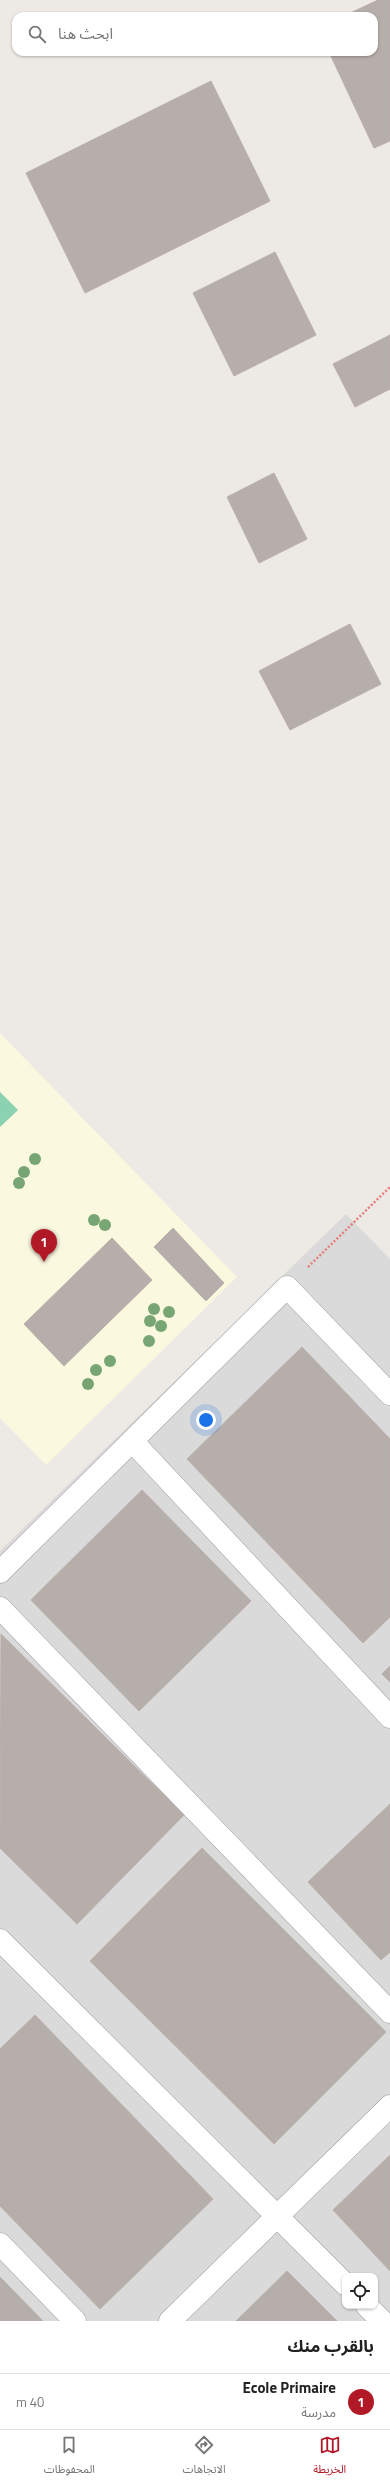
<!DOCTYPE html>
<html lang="ar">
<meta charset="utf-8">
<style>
:root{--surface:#fff;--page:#f2f2f2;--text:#222;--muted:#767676;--line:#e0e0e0;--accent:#b11926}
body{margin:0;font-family:"Titillium Web","Noto Sans Arabic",sans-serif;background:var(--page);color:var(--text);direction:rtl}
.controls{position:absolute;right:12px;bottom:12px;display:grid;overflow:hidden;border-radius:8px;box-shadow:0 1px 3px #0004}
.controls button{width:36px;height:36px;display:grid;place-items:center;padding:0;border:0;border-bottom:1px solid var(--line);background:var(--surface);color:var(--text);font:20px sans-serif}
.you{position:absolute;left:206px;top:1420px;width:14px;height:14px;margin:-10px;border:3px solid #fff;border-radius:50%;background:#1a73e8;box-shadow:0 0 0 6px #1a73e833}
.badge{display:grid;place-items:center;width:26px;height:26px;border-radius:50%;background:var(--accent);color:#fff;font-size:13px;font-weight:700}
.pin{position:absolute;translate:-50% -33px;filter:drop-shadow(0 1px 2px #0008)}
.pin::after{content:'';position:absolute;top:21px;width:14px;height:12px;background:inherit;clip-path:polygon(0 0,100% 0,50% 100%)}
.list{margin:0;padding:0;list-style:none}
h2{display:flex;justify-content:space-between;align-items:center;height:52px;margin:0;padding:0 16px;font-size:17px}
h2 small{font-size:13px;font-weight:400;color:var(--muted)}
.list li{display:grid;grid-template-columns:26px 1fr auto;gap:12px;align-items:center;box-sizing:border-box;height:56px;padding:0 16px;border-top:1px solid var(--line)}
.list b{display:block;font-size:15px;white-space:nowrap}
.list p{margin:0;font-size:13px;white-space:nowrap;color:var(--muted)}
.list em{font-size:13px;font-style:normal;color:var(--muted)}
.icon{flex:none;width:22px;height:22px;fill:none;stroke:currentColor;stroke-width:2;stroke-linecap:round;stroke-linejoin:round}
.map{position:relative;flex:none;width:390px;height:2321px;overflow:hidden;direction:ltr}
.search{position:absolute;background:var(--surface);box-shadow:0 1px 3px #0004;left:12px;right:12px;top:12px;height:44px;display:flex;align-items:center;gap:10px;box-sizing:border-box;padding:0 14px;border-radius:12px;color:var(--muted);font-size:15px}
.sheet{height:108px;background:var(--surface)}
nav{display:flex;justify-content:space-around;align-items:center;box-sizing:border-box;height:56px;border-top:1px solid var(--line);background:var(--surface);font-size:11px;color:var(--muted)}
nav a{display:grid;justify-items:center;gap:2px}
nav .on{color:var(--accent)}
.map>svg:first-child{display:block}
</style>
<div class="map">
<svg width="390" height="2321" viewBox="0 0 390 2321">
<rect width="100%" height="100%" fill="#ede9e4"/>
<!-- residential -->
<path fill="#dbdada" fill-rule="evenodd" d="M346,1214l44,45v1062h-390v-770zM345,2276h30v30h-30z"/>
<!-- education -->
<path fill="#faf8df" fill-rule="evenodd" d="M0,1033l237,244 -191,188 -46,-47v-291l18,-17 -18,-18zM173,1229l51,53 -18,18 -52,-53zM112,1238l40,42 -88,86 -40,-42z"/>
<!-- pitch -->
<path fill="#8bd2b1" d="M0,1092l18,18 -18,17z"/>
<!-- building -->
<g fill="#b5aeaa" stroke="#bcafa8">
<path d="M378,0h12v141l-16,7 -45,-96h45v-36h-30z"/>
<path d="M211,81l59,120 -185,92 -59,-120z"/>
<path d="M275,252l41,83 -82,41 -41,-83z"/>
<path d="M390,335v54l-35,18 -22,-43z"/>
<path d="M274,473l33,66 -48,24 -32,-66z"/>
<path d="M350,624l31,60 -91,46 -31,-59z"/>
<path d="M173,1228l51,55 -18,18 -52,-54z"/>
<path d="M112,1238l40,42 -88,86 -40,-42z"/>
<path d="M302,1347l88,92v178l-27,26 -176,-184z"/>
<path d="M142,1490l109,111 -112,110 -108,-111z"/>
<path d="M1,1634l183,181 -107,109 -77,-76z"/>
<path d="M390,1666v16l-8,-8z"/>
<path d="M390,1804v148l-9,8 -73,-78z"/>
<path d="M202,1848l184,184 -112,112 -184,-183z"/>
<path d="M35,2015l178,184 -113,110 -100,-103v-157z"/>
<path d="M390,2155v116l-57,-61z"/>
<path d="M287,2271l50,50h-101z"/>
<path d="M0,2277l43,44h-43z"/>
</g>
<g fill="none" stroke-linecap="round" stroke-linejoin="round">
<defs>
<g id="street">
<path d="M132,1441l258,276"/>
<path d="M0,1572l287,-285 103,107"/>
<path d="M0,1608l390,404"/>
<path d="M0,1940l345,344"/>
<path d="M0,2244l75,77"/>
<path d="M367,2306l15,15"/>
<path d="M170,2321l220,-215"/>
</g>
</defs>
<!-- street casing -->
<use href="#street" stroke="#9e9e9e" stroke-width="23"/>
<!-- path -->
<path stroke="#e87c7a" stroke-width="2.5" stroke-dasharray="2 2" stroke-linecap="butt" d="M308,1267l82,-80"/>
<!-- street -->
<use href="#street" stroke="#fff" stroke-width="22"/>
</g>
<!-- trees -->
<g fill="#78a574">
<circle cx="35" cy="1159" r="6"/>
<circle cx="24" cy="1172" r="6"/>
<circle cx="19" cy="1183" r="6"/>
<circle cx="94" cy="1220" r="6"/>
<circle cx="105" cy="1225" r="6"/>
<circle cx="154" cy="1309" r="6"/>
<circle cx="169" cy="1312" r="6"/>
<circle cx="150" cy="1321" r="6"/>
<circle cx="161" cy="1326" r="6"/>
<circle cx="149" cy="1341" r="6"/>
<circle cx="110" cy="1361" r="6"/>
<circle cx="96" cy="1370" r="6"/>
<circle cx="88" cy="1384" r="6"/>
</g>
</svg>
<div class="controls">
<button><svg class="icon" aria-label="locate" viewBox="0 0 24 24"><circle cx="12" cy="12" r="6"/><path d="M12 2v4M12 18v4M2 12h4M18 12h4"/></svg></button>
</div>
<div class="you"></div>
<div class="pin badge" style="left:44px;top:1262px">1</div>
<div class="search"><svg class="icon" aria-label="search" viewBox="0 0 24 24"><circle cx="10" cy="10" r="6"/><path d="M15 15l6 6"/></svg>ابحث هنا</div>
</div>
<section class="sheet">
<h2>بالقرب منك<small></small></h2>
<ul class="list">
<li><span class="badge">1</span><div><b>Ecole Primaire</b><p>مدرسة</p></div><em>40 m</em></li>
</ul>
</section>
<nav>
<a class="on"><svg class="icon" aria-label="map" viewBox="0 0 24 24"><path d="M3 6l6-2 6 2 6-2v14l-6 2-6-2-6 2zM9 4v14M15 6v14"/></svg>الخريطة</a>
<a><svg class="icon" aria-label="directions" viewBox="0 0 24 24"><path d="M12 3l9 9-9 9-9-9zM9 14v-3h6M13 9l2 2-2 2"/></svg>الاتجاهات</a>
<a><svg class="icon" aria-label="saved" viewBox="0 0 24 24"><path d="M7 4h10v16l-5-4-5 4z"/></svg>المحفوظات</a>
</nav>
